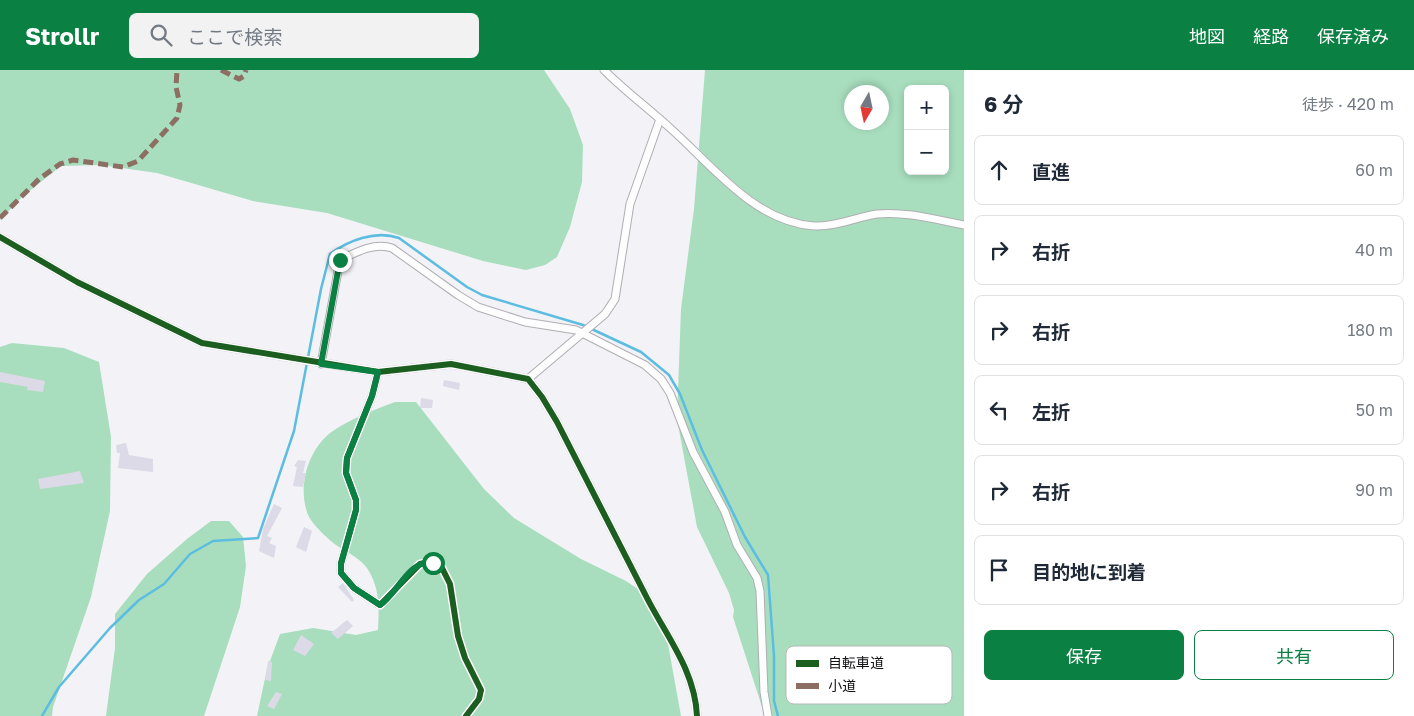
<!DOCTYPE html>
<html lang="ja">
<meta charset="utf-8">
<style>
:root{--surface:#fff;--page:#f2f2f3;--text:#1f2937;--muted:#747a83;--line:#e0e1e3;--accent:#0b8043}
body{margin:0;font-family:"Golos Text","Noto Sans JP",sans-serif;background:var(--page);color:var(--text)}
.controls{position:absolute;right:15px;top:15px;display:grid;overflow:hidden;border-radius:8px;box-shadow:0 2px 8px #0003}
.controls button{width:45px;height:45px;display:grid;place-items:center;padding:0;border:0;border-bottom:1px solid var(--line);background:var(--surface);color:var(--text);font:25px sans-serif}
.compass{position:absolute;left:844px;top:15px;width:45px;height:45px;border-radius:50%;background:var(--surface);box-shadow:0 2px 8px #0003;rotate:189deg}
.stop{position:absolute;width:15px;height:15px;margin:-11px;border:4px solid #0b8043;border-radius:50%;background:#fff}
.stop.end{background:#0b8043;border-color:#fff;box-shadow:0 1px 5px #0008}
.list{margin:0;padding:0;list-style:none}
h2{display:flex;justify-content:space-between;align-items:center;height:65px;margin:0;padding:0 20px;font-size:21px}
h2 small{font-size:16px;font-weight:400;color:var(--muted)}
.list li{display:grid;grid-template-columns:32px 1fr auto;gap:15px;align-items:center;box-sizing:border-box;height:70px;margin:0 10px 10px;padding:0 10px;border:1px solid var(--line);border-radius:8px}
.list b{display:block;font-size:19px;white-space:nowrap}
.list em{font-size:16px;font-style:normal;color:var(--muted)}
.actions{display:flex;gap:10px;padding:15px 20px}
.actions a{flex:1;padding:11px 0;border:1px solid var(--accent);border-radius:8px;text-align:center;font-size:18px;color:var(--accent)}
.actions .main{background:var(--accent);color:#fff}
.icon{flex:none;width:28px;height:28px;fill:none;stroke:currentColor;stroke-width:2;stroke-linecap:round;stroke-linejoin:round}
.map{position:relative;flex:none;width:964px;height:646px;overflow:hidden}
header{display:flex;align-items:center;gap:30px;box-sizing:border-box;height:70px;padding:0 25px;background:var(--accent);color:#fff}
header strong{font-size:24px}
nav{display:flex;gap:28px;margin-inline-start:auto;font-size:18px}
.search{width:350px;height:45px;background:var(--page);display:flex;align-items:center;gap:12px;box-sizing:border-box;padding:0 18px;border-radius:8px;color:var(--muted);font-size:19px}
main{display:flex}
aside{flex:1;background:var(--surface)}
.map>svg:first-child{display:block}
</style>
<header>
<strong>Strollr</strong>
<div class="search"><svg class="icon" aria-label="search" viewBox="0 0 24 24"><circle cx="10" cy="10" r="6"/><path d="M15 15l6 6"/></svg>ここで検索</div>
<nav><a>地図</a><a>経路</a><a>保存済み</a></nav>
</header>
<main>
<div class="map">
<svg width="964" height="646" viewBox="0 0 964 646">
<rect width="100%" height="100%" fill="#f2f2f7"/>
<!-- forest -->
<g fill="#a8debe" fill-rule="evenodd">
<path d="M0,0h544l26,39 13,36 -1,37 -12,45 -13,30 -12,8 -19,5 -43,-9 -156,-48 -74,-12 -96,-28 -56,-8 -40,1 -39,31 -22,23z"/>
<path d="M705,0h259v646h-199l-32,-99 1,-7 -5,-17 -32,-66 -20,-108 4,-110 13,-100zM908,19h37v82h-37zM852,22h30v30h-30z"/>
<path d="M12,273l52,5 35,14 12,75 -1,74 -19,86 -38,110 -1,9h-52v-369z"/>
<path d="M395,332h21l68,87 30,29 67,41 45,22 22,15 20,48 13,72h-424l10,-47 13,-35 33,-6 43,7 22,-5c1,-19 2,-37 -7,-55 -8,-18 -26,-22 -40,-34 -7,-6 -22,-20 -24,-29 -9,-27 1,-61 23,-79 19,-14 44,-23 65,-31z"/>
<path d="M211,451h18l14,16 3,29 -6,41 -36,109h-98l9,-68v-34l32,-40 40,-35z"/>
</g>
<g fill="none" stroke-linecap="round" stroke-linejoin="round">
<!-- stream -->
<path stroke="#5cbde1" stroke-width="2.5" d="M42,646l17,-29 51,-59 29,-28 25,-16 26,-30 23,-13 45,-3 36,-107 27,-142 9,-35c19,-14 46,-24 69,-16l68,49 15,8 101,30 58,27 28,23 11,19 22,56 43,87 23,38 6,81v45l4,15"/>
</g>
<!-- building -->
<g fill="#dbdae6">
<path d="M0,302l45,9 -2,11 -16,-2 1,-3 -28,-5z"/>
<path d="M444,310l16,3 -1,7 -16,-4z"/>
<path d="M421,328l12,2 -1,8h-12z"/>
<path d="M126,373l3,12 24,4v13l-35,-4 2,-15h-3l-1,-8z"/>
<path d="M298,390l8,1 -3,12h3l-3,14 -10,-1 4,-19 -3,-1z"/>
<path d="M80,401l4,12 -44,6 -2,-10z"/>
<path d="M274,434l8,4 -15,28 5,2 -3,5 7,3 -2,12 -15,-7 4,-22z"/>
<path d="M304,457l8,4 -6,21 -10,-5z"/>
<path d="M343,513l11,17 -2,2 -14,-15z"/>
<path d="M347,550l6,6 -15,13 -7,-6z"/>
<path d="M301,565l13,9 -9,12 -12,-6z"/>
<path d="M268,591l4,1 -1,19 -6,-1z"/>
<path d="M276,622l6,2 -8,15 -7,-3z"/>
</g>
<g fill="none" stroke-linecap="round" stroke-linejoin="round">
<defs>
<g id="minor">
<path d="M604,0c21,21 44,38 66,58 42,37 84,94 144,98 22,1 42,-9 63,-12 29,-3 60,6 87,11"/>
<path d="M0,167l77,45 125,61 176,29 73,-8 77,15 14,18 15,25c30,59 60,118 90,176 20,39 48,73 50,118"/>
<path d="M321,294l19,-104c16,-8 35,-18 52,-12l66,47 20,12 47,15 51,8 69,35 16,14 9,14 23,59 32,60 12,33 20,33 3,13 4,101 4,24"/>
<path d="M378,302l-6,24 -25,62 -1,15 10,27v10l-15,53v10l13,15 26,17 40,-41 10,-2 12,6 8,16 8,52 7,22 16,32 -2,9 -13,17"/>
<path d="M528,309l77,-65 10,-15 15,-95 30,-85"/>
</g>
</defs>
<!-- minor casing -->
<use href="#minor" stroke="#afafb3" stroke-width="9"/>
<!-- minor -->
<use href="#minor" stroke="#fdfdfe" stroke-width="7"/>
<!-- quiet -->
<g stroke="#8d6e63" stroke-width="5" stroke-dasharray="10 5" stroke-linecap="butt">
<path d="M221,0l18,9 5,-3 2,-6"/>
<path d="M0,148l39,-39 21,-15 13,-4 50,7 15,-6 39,-43 3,-13 -4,-18 1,-17"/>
</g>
<defs>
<g id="cycleway">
<path d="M0,167l77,45 125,61 176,29 73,-8 77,15 14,18 15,25c30,59 60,118 90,176 20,39 48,73 50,118"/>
<path d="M378,302l-6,24 -25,62 -1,15 10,27v10l-15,53v10l13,15 26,17 40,-41 10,-2 12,6 8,16 8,52 7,22 16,32 -2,9 -13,17"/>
</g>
</defs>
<!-- cycleway casing -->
<use href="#cycleway" stroke="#fff" stroke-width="9"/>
<!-- cycleway -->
<use href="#cycleway" stroke="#1b5e20" stroke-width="6"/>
</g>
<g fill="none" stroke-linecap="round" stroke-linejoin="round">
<!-- route -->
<path stroke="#0b8043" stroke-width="6" d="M340,190l-19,104 57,8 -6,24 -25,62 -1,15 10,27v10l-15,54v9l13,15 26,17c17,-11 30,-47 53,-42"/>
</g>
<!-- legend -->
<rect x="786" y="576" width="166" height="58" rx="8" fill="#fff" stroke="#b7b7b8" stroke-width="1"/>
<rect x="796" y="590" width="23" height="7" fill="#1b5e20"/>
<rect x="796" y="613" width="23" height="6" fill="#8d6e63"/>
<g font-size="14" fill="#101012">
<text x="828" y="598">自転車道</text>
<text x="828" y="621">小道</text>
</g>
</svg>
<div class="controls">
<button>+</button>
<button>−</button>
</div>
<svg class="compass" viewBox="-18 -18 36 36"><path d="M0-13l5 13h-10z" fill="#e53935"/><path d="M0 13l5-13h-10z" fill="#747a83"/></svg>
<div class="stop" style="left:433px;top:493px"></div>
<div class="stop end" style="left:340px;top:190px"></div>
</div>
<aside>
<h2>6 分<small>徒歩 · 420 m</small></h2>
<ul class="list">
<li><svg class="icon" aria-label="ahead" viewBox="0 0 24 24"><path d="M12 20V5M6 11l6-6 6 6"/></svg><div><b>直進</b></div><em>60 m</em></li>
<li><svg class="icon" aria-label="right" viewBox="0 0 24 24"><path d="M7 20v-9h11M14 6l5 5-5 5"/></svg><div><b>右折</b></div><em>40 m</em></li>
<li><svg class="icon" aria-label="right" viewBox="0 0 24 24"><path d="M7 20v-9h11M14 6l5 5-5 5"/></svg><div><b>右折</b></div><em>180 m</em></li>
<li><svg class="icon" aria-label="left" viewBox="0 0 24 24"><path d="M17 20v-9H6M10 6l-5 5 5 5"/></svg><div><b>左折</b></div><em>50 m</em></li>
<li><svg class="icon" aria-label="right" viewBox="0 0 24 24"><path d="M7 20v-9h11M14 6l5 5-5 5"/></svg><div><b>右折</b></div><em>90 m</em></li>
<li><svg class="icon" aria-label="arrive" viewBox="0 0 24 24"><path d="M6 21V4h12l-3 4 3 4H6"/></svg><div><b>目的地に到着</b></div></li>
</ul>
<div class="actions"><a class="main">保存</a><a>共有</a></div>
</aside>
</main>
